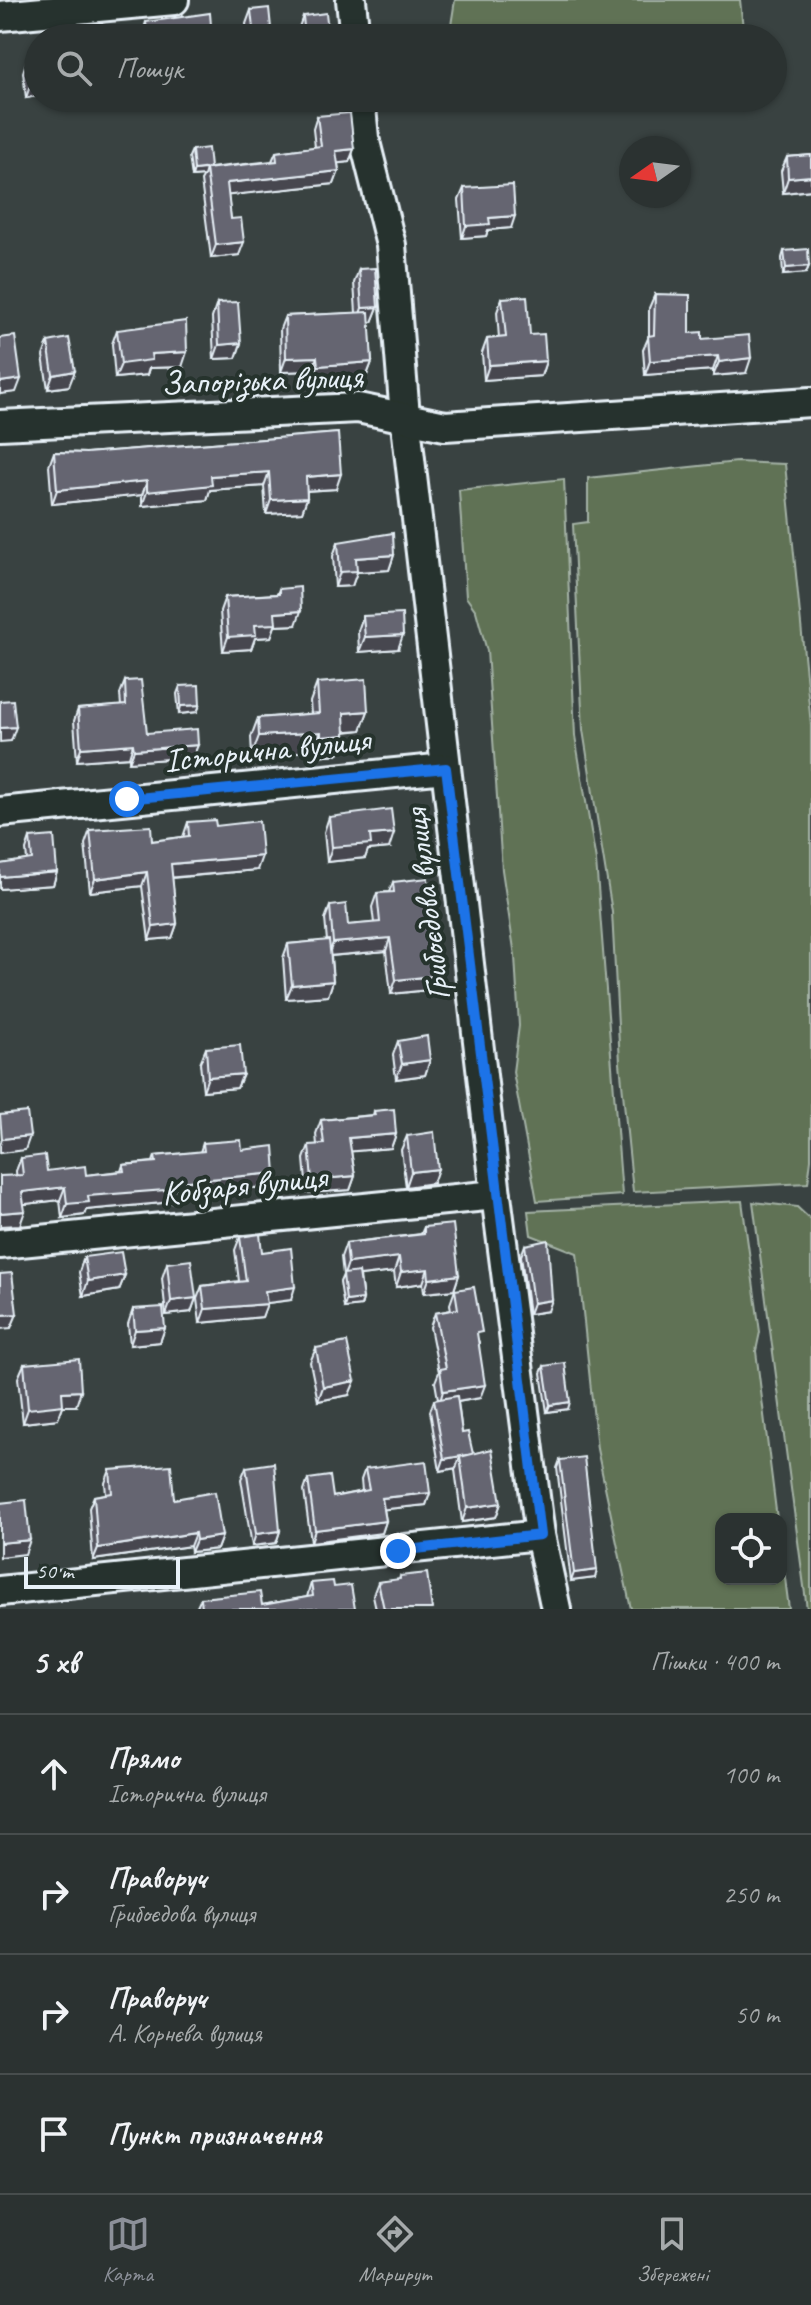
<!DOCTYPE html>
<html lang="uk">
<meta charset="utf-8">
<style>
:root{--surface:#2b3231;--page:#333a39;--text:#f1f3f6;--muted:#a6aaab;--line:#474d4d;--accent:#8c9099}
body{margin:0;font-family:Caveat,sans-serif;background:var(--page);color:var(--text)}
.controls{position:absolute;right:24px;bottom:24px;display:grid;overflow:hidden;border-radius:16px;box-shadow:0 2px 6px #0004}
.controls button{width:72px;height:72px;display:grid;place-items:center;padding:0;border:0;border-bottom:2px solid var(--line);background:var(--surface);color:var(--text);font:40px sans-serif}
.compass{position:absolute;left:619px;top:136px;width:72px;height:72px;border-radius:50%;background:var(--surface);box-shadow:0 2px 6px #0004;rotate:256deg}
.scale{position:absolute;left:24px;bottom:20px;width:156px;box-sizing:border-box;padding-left:8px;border:4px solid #e8f1f8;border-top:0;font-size:22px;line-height:28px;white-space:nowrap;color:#e8f1f8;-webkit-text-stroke:6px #26332d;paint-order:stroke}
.stop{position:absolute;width:24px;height:24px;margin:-18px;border:6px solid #1a73e8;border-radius:50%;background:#fff}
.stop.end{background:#1a73e8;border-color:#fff;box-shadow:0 2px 8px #0008}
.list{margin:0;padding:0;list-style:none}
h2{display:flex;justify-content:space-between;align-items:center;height:104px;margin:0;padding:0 32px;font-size:34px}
h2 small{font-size:26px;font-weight:400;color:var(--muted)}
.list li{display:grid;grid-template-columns:52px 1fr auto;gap:24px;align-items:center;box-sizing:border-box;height:120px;padding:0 32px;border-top:2px solid var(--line)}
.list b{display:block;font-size:30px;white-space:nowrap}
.list p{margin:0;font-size:26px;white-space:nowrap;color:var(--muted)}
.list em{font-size:26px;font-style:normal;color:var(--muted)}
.icon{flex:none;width:44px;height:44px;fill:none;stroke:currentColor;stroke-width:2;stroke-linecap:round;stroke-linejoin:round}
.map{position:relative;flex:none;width:811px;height:1609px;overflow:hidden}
.search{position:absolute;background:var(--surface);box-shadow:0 2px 6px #0004;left:24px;right:24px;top:24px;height:88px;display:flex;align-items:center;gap:20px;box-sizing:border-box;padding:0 28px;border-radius:44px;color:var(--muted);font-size:30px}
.sheet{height:584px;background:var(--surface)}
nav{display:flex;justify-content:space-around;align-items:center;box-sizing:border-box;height:112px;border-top:2px solid var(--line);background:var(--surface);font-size:22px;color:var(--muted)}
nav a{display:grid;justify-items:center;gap:4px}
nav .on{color:var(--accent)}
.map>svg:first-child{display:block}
</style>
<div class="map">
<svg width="811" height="1609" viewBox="0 0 811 1609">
<rect width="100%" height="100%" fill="#394241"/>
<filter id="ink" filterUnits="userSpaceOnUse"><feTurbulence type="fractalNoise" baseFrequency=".0125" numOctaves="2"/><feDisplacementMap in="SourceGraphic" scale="16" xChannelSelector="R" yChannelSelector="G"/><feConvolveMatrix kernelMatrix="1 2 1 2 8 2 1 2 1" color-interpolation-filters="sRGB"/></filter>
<g filter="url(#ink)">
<!-- green -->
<g fill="#607254" stroke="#a4b2a6" stroke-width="2">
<path d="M455,0h285l4,38h-295z"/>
<path d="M737,462l48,2 26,261v434l-3,24 -175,9 -13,-129 -8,-151 -29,-182 -10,-206 15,-2v-44z"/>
<path d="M564,479l11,257 21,125 26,334 -85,6 -24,-129 6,-46 -4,-70 -13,-86 -15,-219 -11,-40 -10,-14 -7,-107z"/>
<path d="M742,1201l18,131 -4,19 21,168h-56v60h60v-32l8,62h-158l-34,-160 -20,-196 -46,-18 -3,-24z"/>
<path d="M753,1202l44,5 14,13v389h-4z"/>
</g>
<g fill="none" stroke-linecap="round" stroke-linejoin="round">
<defs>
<g id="minor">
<path d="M351,0l4,38"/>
<path d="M0,16l174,-16"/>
<path d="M360,98l4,40 27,107 14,171 91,779 44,340 16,74"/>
<path d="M0,425l358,-17 87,18 366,-24"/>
<path d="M0,812l446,-44"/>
<path d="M0,1244l496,-49"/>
<path d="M0,1591l540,-56"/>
</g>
</defs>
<!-- minor casing -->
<use href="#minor" stroke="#e8f1f8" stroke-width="34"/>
<!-- minor -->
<use href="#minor" stroke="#26332d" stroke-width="28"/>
</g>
<!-- wall -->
<g fill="#575761" stroke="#e8f1f8" stroke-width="2">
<path d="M251,10l21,28h-25l-1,-14z"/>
<path d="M303,16l26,22h-31v-8z"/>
<path d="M146,22l66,16h-71z"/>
<path d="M38,42v54l-12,2 -3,-26 5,-15h6v-3z"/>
<path d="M317,116l37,33 -5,13 -11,1 1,8 -5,13 -106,11 3,24 8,36 -28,3 -10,-77 3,-5 -12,1 -3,-20 3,-7 18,18 62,-7 4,-9 39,-5 -2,-18z"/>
<path d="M811,155v35l-28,3 -2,-22 6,-14z"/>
<path d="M464,188l47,40 -23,2 -2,6 -24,2 -3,-38z"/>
<path d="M784,251l25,15 -3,7 -23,2 -1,-17z"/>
<path d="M359,269l19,38 -6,15h-3l3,40 -5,13 -54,4 -1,-8 -31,1 -1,-43 5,-13 71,-3 -2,-30z"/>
<path d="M655,294l35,39 12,6 44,34 -33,3v-6l-68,5 -2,-25 6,-14v-28z"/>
<path d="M502,298l28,37 16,26 -5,15 -57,4 -2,-27 5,-14 12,-1 -2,-26z"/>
<path d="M217,303l24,40 -5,15 -22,1 -2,-41z"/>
<path d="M117,330l65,37 -33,1 -2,7 -32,3 -3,-34z"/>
<path d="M48,342l21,44 -21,3 -5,-33z"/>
<path d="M338,433l-2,56 -29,2v7l-5,14 -36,2 -2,-28 -54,4 -3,10 -65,6v-11l-90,9 -3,-38 5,-14 32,1z"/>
<path d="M338,542l56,13 -5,15 -32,2 -5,14 -17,1 -2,-31z"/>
<path d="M279,589l17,36 -21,1 -4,11 -16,1 -4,11 -28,2 -3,-40 5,-14 52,-3z"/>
<path d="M363,616l35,33 -39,3 -1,-21z"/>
<path d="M125,681l22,52 46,24 -64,5v-5l-52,4 -3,-40 4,-12 43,-3 -1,-12z"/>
<path d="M317,683l51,28 -7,19 -16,2 -7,22 -24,2 -1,-5 -61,4 -1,-18 7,-19 53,-4 -1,-12z"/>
<path d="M180,686l20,19 -3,7 -18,2 -2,-20z"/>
<path d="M329,817l60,31 -21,2 -3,8 -38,4 -3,-30z"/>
<path d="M188,822l28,4 41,44 -85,8 5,46 -5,14 -23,2 -7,-54 -52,6 -5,-48 5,-14 62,11 31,-4z"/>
<path d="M30,838l27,34 -4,13 -53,4v-25l27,-4 -1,-10z"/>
<path d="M393,882l40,94 -5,14 -37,4 -5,-43 -55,5 2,25 -5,15 -42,3 -3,-41 5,-14 39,-3 -2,-22 5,-13 18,19 26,-2 -2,-16 5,-14 12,-1z"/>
<path d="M398,1041l32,19 -5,15 -29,4 -3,-24z"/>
<path d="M206,1048l37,26 -6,14 -34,3 -3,-28z"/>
<path d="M374,1111l22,23 -5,14 -40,3 4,25 -5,14 -43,3 -3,-34 5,-14h8l-1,-11 5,-14 52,-5z"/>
<path d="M407,1136l26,47 -27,4 -5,-37z"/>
<path d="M203,1143l39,7 29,36 -95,10 -3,6 -87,8 -2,5 -22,3 -2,-18 -36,4 -4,21 -4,-54 5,-13 26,13 39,4 35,-4 2,-6 30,-3 2,-6 45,-4z"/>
<path d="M424,1227l35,48 -5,15 -30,3 -1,-10 -27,4 -2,-15 -34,4 3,23 -2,7 -17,2 -4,-26 3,-7 -2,-18 5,-14 75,-9z"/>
<path d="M240,1237l22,15 29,48 -25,3 -4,14 -62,6 -3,-24 5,-13 37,-5 -4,-31z"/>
<path d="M525,1245l23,66 -19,3 -8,-58z"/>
<path d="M84,1257l41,18 -6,15 -36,6 -4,-24z"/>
<path d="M167,1263l29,35 -5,14 -25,3 -4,-37z"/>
<path d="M455,1290l24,52 1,56 -22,4 4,31 39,70 -5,14 -34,5 -7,-52 1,-2 -16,3 -10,-60 4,-11 4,-1 -3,-17 4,-10 -9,-45 5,-14 16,-3 -1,-6z"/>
<path d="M133,1309l32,19 -5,14 -30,3 -2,-21z"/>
<path d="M316,1348l33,47 -31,6 -8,-39z"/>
<path d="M24,1364l52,42h-13l-5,13 -35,4 -5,-45z"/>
<path d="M544,1366l24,43 -21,3 -6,-39z"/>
<path d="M560,1460l35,118 -24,3 -14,-113z"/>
<path d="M246,1467l34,64 -4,12 -24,3 -11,-67z"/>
<path d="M365,1469l65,24 -4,12 -42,4 2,12 -4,12 -71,9 -7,-51 4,-12 25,18 29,-6 -1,-11z"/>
<path d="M110,1470l64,29 48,37 -5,13 -26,3 -1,-6 -97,14 -4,-52 5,-12 12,-2 -1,-11z"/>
<path d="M400,1576l32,33h-56l-3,-14 5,-13 21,-2z"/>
<path d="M311,1583l23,4 21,22h-159l5,-11 61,7 45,-8z"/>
</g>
<!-- shaded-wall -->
<g fill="#47474f" stroke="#e8f1f8" stroke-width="2">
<path d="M31,83h7v13l-12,2z"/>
<path d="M75,98h37l-39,4z"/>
<path d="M354,149l-5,13 -17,2 4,-13z"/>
<path d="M206,169l-2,7 -12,1 2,-7z"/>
<path d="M339,171l-5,13 -112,12 5,-13z"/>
<path d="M811,176v14l-28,3 5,-15z"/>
<path d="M515,216l-4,12 -23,2 -2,6 -24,2 4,-12 23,-8z"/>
<path d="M244,242l-5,13 -28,3 5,-13z"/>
<path d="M809,266l-3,7 -23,2 3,-7z"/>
<path d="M378,307l-6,15 -15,1 5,-15z"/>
<path d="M241,343l-5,15 -22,1 5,-14z"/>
<path d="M187,352l-5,15 -33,1 -2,7 -32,3 6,-14 30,-10z"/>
<path d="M718,356l-5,14 -68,5 5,-14z"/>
<path d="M317,357l-5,14 -31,1 5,-14z"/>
<path d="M751,358l-5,15 -33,3 6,-14z"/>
<path d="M546,361l-5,15 -57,4 5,-15z"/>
<path d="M372,362l-5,13 -54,4 5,-13z"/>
<path d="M75,371l-6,15 -21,3 5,-14z"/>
<path d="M21,379l-5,13 -16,2v-12z"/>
<path d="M269,472l-5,14 -54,4 -3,10 -65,6 5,-14 64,-16z"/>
<path d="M341,474l-5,15 -35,2 5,-14z"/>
<path d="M147,481l-5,14 -90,9 5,-14z"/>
<path d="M307,498l-5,14 -36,2 5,-14z"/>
<path d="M394,555l-5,15 -32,2 -5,14 -17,1 5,-15 16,-14z"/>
<path d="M301,611l-5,14 -21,1 -4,11 -16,1 -4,11 -28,2 5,-14 27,-12 20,-12z"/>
<path d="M403,635l-5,14 -39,3 6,-15z"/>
<path d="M200,705l-3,7 -18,2 2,-8z"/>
<path d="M368,711l-7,19 -24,2 7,-19z"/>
<path d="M16,727l-5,14 -11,1v-14z"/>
<path d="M321,732l-8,19 -61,4 7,-19z"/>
<path d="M345,735l-7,19 -24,2 7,-19z"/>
<path d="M133,744l-4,13 -52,4 4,-13z"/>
<path d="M198,745l-5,12 -64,5 5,-12z"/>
<path d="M394,833l-5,15 -21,2 -3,8 -38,4 5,-15 38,-12z"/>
<path d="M262,856l-5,14 -91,8 5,-14z"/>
<path d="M57,872l-4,13 -53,4v-12z"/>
<path d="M147,872l-5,14 -52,6 5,-13z"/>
<path d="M177,924l-5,14 -23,2 4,-13z"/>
<path d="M390,938l-4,13 -58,5 5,-13z"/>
<path d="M433,976l-5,14 -37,4 5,-14z"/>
<path d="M333,981l-5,15 -42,3 6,-14z"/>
<path d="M430,1060l-5,15 -29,4 6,-15z"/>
<path d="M243,1074l-6,14 -34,3 5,-14z"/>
<path d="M396,1134l-5,14 -47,4 5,-14z"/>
<path d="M30,1136l-5,14 -25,3v-8l2,-6z"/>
<path d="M438,1169l-5,14 -27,4 5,-15z"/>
<path d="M276,1173l-5,13 -95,10 -3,6 -87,8 -2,5 -22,3 5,-14 21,-8 89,-14z"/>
<path d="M355,1176l-5,14 -43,3 5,-13z"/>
<path d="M65,1187l-5,13 -43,5 5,-13z"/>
<path d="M25,1211l-5,14 -20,1v-13z"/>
<path d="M399,1257l-5,15 -51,6 5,-15z"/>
<path d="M428,1269l-5,14 -27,4 5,-15z"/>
<path d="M125,1275l-6,15 -36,6 5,-15z"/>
<path d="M459,1275l-5,15 -30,3 5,-14z"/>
<path d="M295,1287l-4,13 -31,4 5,-13z"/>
<path d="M196,1298l-5,14 -25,3 5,-14z"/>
<path d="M363,1299l-2,7 -17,2 2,-7z"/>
<path d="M552,1300l-4,11 -19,3 4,-11z"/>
<path d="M267,1304l-5,13 -62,6 5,-14z"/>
<path d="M17,1314l-6,14 -11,1v-14z"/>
<path d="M165,1328l-5,14 -30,3 5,-15z"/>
<path d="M355,1381l-6,14 -31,6 5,-14z"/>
<path d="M485,1385l-5,13 -41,7 4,-14z"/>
<path d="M81,1391l-5,15h-13l-5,13 -35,4 5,-14 34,-17z"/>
<path d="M570,1402l-2,7 -21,3 3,-7z"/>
<path d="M473,1454l-13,3 -4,11 -16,3 4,-12z"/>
<path d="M430,1493l-4,12 -48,5 4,-12z"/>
<path d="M501,1503l-5,14 -34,5 5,-14z"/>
<path d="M386,1521l-4,12 -71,9 4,-12z"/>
<path d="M280,1531l-4,12 -24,3 4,-12z"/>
<path d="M195,1533l-5,13 -97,14 5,-12z"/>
<path d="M222,1536l-5,13 -26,3 5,-12z"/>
<path d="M30,1540l-5,14 -25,3v-14z"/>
<path d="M597,1570l-2,8 -24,3 3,-8z"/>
</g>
<!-- building -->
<g fill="#656571" stroke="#e8f1f8" stroke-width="2">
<path d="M269,8l3,30h-18l-3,-28z"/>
<path d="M210,13l2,25h-64l-2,-16z"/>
<path d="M326,13l3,25h-24l-2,-22z"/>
<path d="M78,26l1,12h-28l10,-1 -1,-9z"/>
<path d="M38,56v27h-7l-3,-26z"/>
<path d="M350,113l4,36 -18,2 3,20 -112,12 4,36 10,-1 3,24 -28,3 -10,-76 71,-8 -1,-9 45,-6 -4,-30z"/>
<path d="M208,148l2,20 -16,2 -2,-20z"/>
<path d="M811,155v21l-23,2 -1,-21z"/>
<path d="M513,185l2,31 -26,2 1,6 -24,2 -2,-38z"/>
<path d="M808,249l1,17 -23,2 -2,-17z"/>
<path d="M375,268l3,39 -16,1 -3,-39z"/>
<path d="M655,294l35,1v38l12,-1v7l47,-4 2,23 -32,4 -1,-6 -68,5 -2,-25 6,-1z"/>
<path d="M527,296l3,39 14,-1 2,27 -57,4 -2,-26 19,-2 -4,-39z"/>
<path d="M238,302l3,41 -22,2 -2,-42z"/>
<path d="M369,312l3,50 -54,4 -1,-9 -31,1 -1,-42z"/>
<path d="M186,321l1,31 -36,2 1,6 -31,4 -4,-34z"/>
<path d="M15,336l6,43 -21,3v-44z"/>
<path d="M69,338l6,33 -22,4 -5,-33z"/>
<path d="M338,433l3,41 -35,3 1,21 -36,2 -2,-28 -58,4 1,9 -65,7v-11l-90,9 -3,-38 32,1z"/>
<path d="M393,533l1,22 -38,3 1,13 -17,1 -2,-30z"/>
<path d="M300,587l1,24 -26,2 1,11 -21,1 1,10 -28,2 -3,-40 54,-3v-5z"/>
<path d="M402,614l1,21 -38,2 -2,-21z"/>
<path d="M366,679l2,32 -24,2 1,22 -24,2v-5l-62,4 -1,-18 61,-5 -2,-30z"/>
<path d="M141,680l6,53 50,-4 1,16 -64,5 -1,-6 -52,4 -3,-39 48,-4 -1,-24z"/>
<path d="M199,685l1,20 -19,1 -1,-20z"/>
<path d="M13,700l3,27 -16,1v-27z"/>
<path d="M391,809l3,24 -24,2 1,9 -39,3 -3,-30z"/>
<path d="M215,820l1,6 43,-5 3,35 -91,8 6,60 -24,3 -6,-55 -52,7 -5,-49 61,-4 1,15 37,-5 -1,-14z"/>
<path d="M54,836l3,36 -57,5v-13l32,-5 -2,-21z"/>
<path d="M428,878l5,98 -37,4 -6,-42 -57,5 -3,-37 16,-2 2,21 32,-3 -3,-29 17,-1 -1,-10z"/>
<path d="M329,940l4,41 -41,4 -4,-41z"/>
<path d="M427,1036l3,24 -28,4 -4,-23z"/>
<path d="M240,1045l3,29 -35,3 -2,-29z"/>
<path d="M394,1109l2,25 -47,4 6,38 -43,4 -3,-35 15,-1 -3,-24 54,-5 -1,-4z"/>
<path d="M27,1112l3,24 -28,3 -2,-24z"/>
<path d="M434,1132l4,37 -27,3 -4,-36z"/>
<path d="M241,1140l1,10 32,-4 2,27 -99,9 1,7 -90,7 1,6 -22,2 -2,-17 -43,5 3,19 -25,2v-37l23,-1 -2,-17 24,-3 2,16 38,-5 1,9 38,-4 -1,-6 33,-3 -1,-6 49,-5 -1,-8z"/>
<path d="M453,1224l6,51 -30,4 -1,-10 -27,3 -2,-15 -51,6 -2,-20 78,-9v-7z"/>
<path d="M260,1234l2,18 29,-4 4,39 -30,4 2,13 -62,5 -3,-23 44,-5 -6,-44z"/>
<path d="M548,1240l4,60 -19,3 -8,-58z"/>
<path d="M121,1252l4,23 -37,6 -4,-24z"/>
<path d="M191,1260l5,38 -25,3 -4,-38z"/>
<path d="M359,1272l4,27 -17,2 -3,-27z"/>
<path d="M12,1273l5,41 -17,1v-41z"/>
<path d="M474,1287l8,45 -5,1 8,52 -42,6 -3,-22 6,-1 -11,-55 23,-4 -3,-19z"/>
<path d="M163,1307l2,21 -30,2 -2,-21z"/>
<path d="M347,1342l8,39 -32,6 -7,-39z"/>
<path d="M79,1359l2,32 -19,1 1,13 -35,4 -4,-45z"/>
<path d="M565,1363l5,39 -20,3 -6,-39z"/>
<path d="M457,1396l5,37 6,-1 5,22 -29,5 -10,-59z"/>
<path d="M492,1449l9,54 -34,5 -7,-51z"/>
<path d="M584,1457l13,113 -23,3 -14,-113z"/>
<path d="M426,1461l4,32 -48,5 4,23 -71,9 -7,-51 22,-3 3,21 36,-7 -4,-21z"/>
<path d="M274,1463l6,68 -24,3 -10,-67z"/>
<path d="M171,1465l3,34 41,-7 7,44 -26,4 -1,-7 -97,15 -4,-52 18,-3 -2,-23z"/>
<path d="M26,1500l4,40 -30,3v-40z"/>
<path d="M427,1573l5,36h-48l-6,-27 22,-3v-3z"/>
<path d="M333,1581l1,6 17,-2 4,24h-153l-1,-11 59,-6 2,13 51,-9 -2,-13z"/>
</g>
</g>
<g fill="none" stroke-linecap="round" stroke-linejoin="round" filter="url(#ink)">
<!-- route -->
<path stroke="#1a73e8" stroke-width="10" d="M127,799l319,-31 94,767 -142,16"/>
</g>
<g text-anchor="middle" stroke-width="8" stroke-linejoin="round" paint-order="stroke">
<!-- street labels -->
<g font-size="34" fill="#e8f1f8" stroke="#26332d">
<text transform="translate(262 379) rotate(-2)" y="12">Запорізька вулиця</text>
<text transform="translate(267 749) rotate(-6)" y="12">Історична вулиця</text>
<text transform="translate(426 905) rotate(-97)" y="12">Грибоєдова вулиця</text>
<text transform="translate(244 1184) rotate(-6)" y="12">Кобзаря вулиця</text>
</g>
</g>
</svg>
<div class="controls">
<button><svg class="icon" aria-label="locate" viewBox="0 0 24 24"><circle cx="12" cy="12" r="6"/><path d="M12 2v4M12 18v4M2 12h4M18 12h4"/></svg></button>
</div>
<svg class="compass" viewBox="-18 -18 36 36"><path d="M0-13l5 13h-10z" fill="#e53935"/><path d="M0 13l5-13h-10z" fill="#a6aaab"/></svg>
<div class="scale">50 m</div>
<div class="stop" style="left:127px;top:799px"></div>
<div class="stop end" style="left:398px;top:1551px"></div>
<div class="search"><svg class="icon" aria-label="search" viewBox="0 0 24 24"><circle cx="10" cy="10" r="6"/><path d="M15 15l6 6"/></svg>Пошук</div>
</div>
<section class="sheet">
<h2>5 хв<small>Пішки · 400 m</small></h2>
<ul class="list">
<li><svg class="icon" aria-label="ahead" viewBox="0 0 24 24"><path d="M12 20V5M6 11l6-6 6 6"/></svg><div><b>Прямо</b><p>Історична вулиця</p></div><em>100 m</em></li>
<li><svg class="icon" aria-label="right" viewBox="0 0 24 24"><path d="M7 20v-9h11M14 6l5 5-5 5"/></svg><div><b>Праворуч</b><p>Грибоєдова вулиця</p></div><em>250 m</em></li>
<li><svg class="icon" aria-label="right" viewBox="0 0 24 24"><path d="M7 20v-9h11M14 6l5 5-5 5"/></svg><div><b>Праворуч</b><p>А. Корнєва вулиця</p></div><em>50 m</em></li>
<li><svg class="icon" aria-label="arrive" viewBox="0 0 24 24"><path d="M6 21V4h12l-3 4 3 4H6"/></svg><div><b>Пункт призначення</b></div></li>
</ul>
</section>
<nav>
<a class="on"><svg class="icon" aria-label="map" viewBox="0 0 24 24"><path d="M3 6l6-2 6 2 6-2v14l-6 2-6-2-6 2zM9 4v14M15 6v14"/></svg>Карта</a>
<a><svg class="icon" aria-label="directions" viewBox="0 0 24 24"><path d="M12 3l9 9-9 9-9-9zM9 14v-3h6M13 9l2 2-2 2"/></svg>Маршрут</a>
<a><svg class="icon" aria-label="saved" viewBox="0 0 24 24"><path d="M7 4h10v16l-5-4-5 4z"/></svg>Збережені</a>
</nav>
